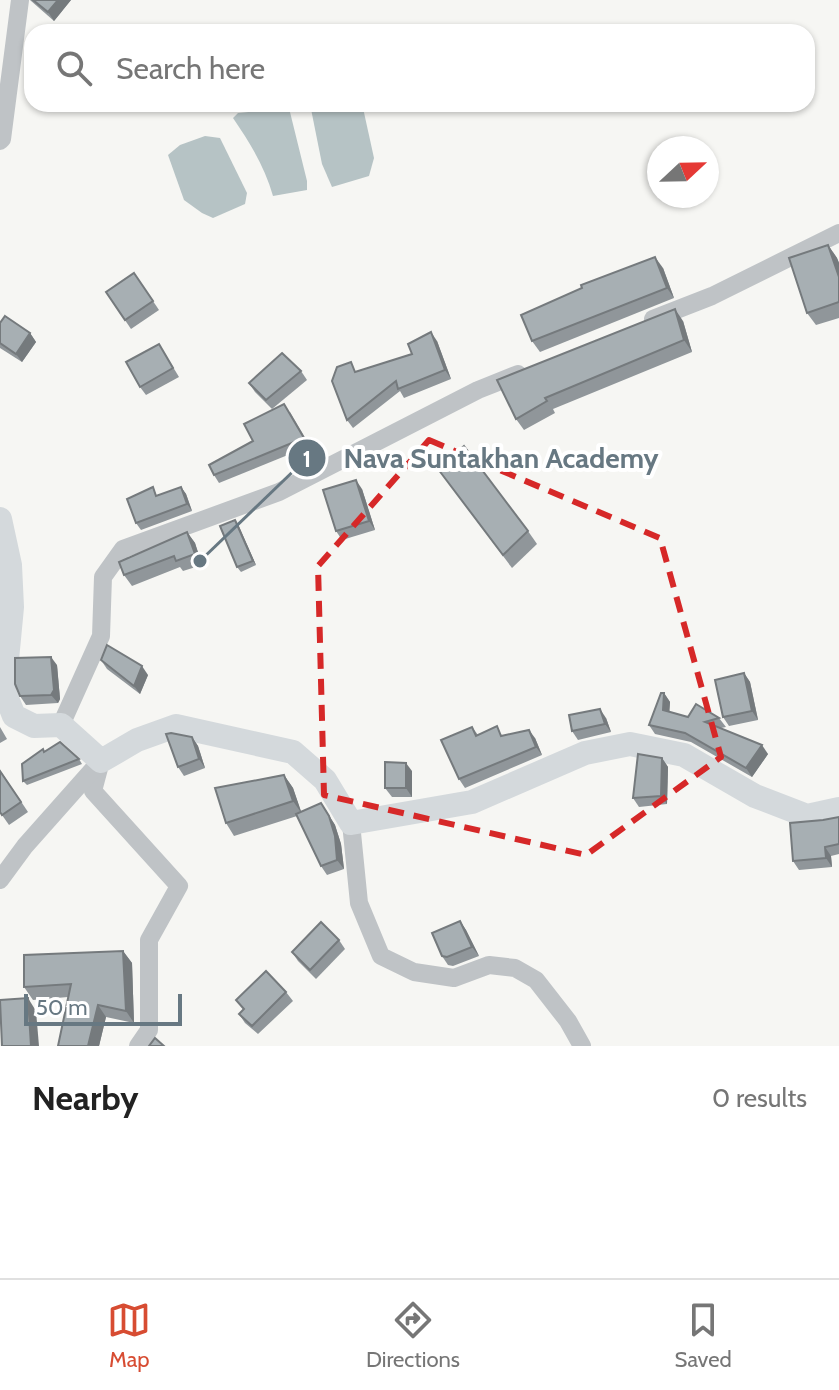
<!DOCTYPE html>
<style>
:root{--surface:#fff;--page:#f2f2f2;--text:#222;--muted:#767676;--line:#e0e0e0;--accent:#d74c32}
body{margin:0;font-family:Cabin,sans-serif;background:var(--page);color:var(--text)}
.compass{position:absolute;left:647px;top:136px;width:72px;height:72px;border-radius:50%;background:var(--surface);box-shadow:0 2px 6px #0004;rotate:68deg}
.scale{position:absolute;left:24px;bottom:20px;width:158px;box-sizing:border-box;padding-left:8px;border:4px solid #677882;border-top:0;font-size:22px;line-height:28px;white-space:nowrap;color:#677882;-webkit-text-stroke:6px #fff;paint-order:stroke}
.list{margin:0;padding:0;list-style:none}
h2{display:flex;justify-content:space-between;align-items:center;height:104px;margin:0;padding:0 32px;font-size:34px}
h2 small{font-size:26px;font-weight:400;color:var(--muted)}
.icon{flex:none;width:44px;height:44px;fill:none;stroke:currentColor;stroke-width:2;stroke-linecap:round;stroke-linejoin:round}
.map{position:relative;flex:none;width:839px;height:1046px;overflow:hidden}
.search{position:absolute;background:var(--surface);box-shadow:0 2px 6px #0004;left:24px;right:24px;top:24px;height:88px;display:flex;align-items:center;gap:20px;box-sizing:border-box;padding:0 28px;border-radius:24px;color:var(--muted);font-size:30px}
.sheet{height:232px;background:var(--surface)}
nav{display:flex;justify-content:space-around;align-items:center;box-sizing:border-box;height:112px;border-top:2px solid var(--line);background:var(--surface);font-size:22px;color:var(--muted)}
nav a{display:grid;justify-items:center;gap:4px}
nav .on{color:var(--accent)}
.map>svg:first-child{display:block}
</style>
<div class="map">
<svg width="839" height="1046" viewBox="0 0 839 1046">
<rect width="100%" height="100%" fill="#f6f6f3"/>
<!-- water -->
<g fill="#b6c3c5">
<path d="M334,105l29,3 11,50 -5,18 -37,11 -10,-23 -11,-55z"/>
<path d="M289,108l18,73v9l-34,6c-8,-29 -23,-53 -40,-78l5,-5z"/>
<path d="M205,136l15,2 27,55 -2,11 -32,14 -11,-5 -18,-13 -16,-45 12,-10z"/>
</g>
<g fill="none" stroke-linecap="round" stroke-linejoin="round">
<!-- street -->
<g stroke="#bfc3c6" stroke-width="18">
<path d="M0,141l2,-2 18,-139"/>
<path d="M653,319l59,-23 127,-63"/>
<path d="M61,725l40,-89 2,-59 20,-28 156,-57 199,-102 40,-16"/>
<path d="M101,761l-8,30 86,95 -30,54v90l-11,16"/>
<path d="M351,823l8,80 22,53 33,16 40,6 35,-13 26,3 21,12 32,41 14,25"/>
<path d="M0,880l25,-34 71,-80"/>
</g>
<!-- secondary -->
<path stroke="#d4d9dc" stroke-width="24" d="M0,519l10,46 2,42 -8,84 10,25 20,10 27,-1 40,36 36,-21 39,-14 117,26 32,28 26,43 121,-21 113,-49 45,-9 54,11 71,41 52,20 32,-7"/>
</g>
<!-- wall -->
<g fill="#90969a">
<path d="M30,0h41l-17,21z"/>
<path d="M828,245l9,13 2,5v55l-23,7 -9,-12z"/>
<path d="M663,268l11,30 -134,54 -8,-11z"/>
<path d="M134,273l25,37 -28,19 -25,-37z"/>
<path d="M683,321l9,31 -139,57 2,4 -31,17 -8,-11 -19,-39z"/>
<path d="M0,323l30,10 6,9 -14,20 -22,-14z"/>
<path d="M437,341l14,38 -47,19 -4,-7 -47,37 -6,-8 10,-48 55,-18z"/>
<path d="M159,344l20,33 -33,18 -6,-8z"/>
<path d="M301,371l6,9 -35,29 -17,-17 -6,-9z"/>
<path d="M290,412l20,34 -91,37 -5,-8 39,-34z"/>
<path d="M438,469l90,62 9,13 -25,24z"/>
<path d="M181,487l5,7 6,17 -51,19 -5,-7 22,-28z"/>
<path d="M362,489l13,41 -33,10 -6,-9z"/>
<path d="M235,520l21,45 -15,7 -4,-5z"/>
<path d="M187,532l8,11 7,22 -19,6 -3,-4 -48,19 -8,-11z"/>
<path d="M101,660l47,15 -8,19 -33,-25z"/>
<path d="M57,665l3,34 -2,4 -32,2 -6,-9z"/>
<path d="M744,673l6,9 8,38 -29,6 -6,-9z"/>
<path d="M664,693l6,9 -1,10 19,5 31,1 7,9 -5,1 47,26 -16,23 -61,-35 -36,-8 -6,-9z"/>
<path d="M606,718l5,14 -33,8 -6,-9z"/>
<path d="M0,727l7,12 -7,4z"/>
<path d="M472,727l6,8 57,3 7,17 -77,33 -6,-9z"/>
<path d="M192,737l6,9 7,22 -21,8 -6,-9z"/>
<path d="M44,752l35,7 3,5 -55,21 -4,-4z"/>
<path d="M662,758l6,9 -1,37 -28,3 -6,-9z"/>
<path d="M0,770l28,42 -19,13 -7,-10z"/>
<path d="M412,771v26h-20l-7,-9z"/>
<path d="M284,775l9,13 8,24 20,-9 6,9 8,13 6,19 3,25 -17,6 -6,-9 -24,-50 -63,20 -8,-13z"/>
<path d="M839,817v37l-8,2 1,11 -33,3 -6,-9 30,-41z"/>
<path d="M460,921l6,9 13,26 -26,10 -5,-1 -6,-9z"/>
<path d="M339,940l6,9 -29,30 -18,-18 -6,-9z"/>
<path d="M123,951l9,12 2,60 -28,-6 -7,29h-41l10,-49 -35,3 -9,-13z"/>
<path d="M286,992l7,9 -35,33 -13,-11 -6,-9 4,-5 -7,-9z"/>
</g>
<!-- shaded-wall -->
<g fill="#757a7d">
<path d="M58,0h13l-17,21 -6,-9z"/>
<path d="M828,245l9,13 2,5v14z"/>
<path d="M655,257l8,11 11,30 -7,-10z"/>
<path d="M675,309l8,12 9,31 -8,-12z"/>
<path d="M431,332l6,9 14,38 -6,-9z"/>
<path d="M30,333l6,9 -14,20 -6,-8z"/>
<path d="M356,480l6,9 13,41 -6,-9z"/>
<path d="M181,487l5,7 6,17 -5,-7z"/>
<path d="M235,520l3,4 18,41 -3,-4z"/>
<path d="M187,532l8,11 7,22 -7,-11z"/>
<path d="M51,657l6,8 3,34 -2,4 -7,-8z"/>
<path d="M142,666l6,9 -8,19 -6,-8z"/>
<path d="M744,673l6,9 8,38 -6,-9z"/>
<path d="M664,693l6,9 -1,17 -6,-9z"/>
<path d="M600,709l6,9 5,14 -6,-8z"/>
<path d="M529,730l6,8 7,17 -6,-8z"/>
<path d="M192,737l6,9 7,22 -6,-9z"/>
<path d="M762,745l6,9 -16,23 -6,-9z"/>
<path d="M662,758l6,9 -1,37 -6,-8z"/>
<path d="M406,763l6,8v26l-6,-9z"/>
<path d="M284,775l9,13 9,26 -9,-13z"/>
<path d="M321,803l14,22 6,19 3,25 -7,-9z"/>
<path d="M825,847l6,9 1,11 -6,-9z"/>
<path d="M460,921l6,9 13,26 -7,-9z"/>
<path d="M123,951l9,12 2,60 -8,-12z"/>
<path d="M28,998l8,13 3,35h-8z"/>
<path d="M98,1005l8,12 -7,29h-11z"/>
</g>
<!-- building -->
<g fill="#a7afb3" stroke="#757a7d" stroke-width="2">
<path d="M33,0h25l-10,12z"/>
<path d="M828,245l11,32v25l-32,11 -18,-55z"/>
<path d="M655,257l12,31 -135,53 -11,-26 61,-27 -1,-3z"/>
<path d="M134,273l19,28 -28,19 -19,-28z"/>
<path d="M675,309l9,31 -139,58 2,3 -31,18 -19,-39z"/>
<path d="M5,316l25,17 -14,21 -16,-11v-20z"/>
<path d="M431,332l14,38 -47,19 -2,-8 -49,39 -15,-39 5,-14 14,-5 4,10 57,-18 -4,-10z"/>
<path d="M159,344l14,24 -33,19 -14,-25z"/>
<path d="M282,353l19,18 -35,29 -17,-17z"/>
<path d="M284,404l20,34 -90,37 -5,-10 44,-24 -9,-17z"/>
<path d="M464,446l64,85 -25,24 -65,-86z"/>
<path d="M356,480l13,41 -33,10 -13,-41z"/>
<path d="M153,487l3,9 25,-9 6,17 -51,19 -9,-24z"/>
<path d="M235,520l18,41 -16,6 -17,-41z"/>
<path d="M187,532l8,22 -19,7 -2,-5 -50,19 -5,-13z"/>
<path d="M107,645l35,21 -8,20 -33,-26z"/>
<path d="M51,657l3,33 -3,5 -31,1 -5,-12v-26z"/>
<path d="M744,673l8,38 -29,6 -8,-37z"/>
<path d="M661,693h3l-1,17 25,7 8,-13 23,14 -14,4 57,23 -16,23 -61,-35 -36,-8z"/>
<path d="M600,709l5,15 -33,7 -3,-16z"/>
<path d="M497,726l4,10 28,-6 7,17 -77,32 -18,-39 31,-13 4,9z"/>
<path d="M171,733l21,4 7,22 -21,8 -12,-33z"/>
<path d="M60,742l19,17 -56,22 -1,-17 21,-15 1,3z"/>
<path d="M638,754l24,4 -1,38 -28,2z"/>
<path d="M385,762l21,1v25h-21z"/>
<path d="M0,771l21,31 -19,13 -2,-3z"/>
<path d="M284,775l9,26 -67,22 -11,-35z"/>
<path d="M321,803l8,13 6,20 2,24 -16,6 -25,-52z"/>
<path d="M839,817v27l-14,3 1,11 -33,3 -3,-38 33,-3z"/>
<path d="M460,921l12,26 -25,10 -5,-1 -10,-23z"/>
<path d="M321,922l18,18 -29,30 -18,-18z"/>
<path d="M123,951l3,60 -28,-6 -10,41h-30l13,-62 -47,3v-32z"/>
<path d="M266,971l20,21 -34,34 -13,-12 5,-5 -8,-9z"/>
<path d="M28,998l3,48h-29l-2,-46z"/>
<path d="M155,1038l9,8h-15z"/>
</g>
<!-- marked area -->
<path fill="none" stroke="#d62828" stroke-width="6" stroke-dasharray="16 10" stroke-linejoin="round" d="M429,440l231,98 61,219 -135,98 -262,-60 -6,-229z"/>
<!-- callouts -->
<path fill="none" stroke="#677882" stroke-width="3" d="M200 561L307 458"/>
<g fill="#677882" stroke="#fff" stroke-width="3">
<circle cx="200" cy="561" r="8"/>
<circle cx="307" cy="458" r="20"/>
</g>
<g font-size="24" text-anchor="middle" font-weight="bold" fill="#fff">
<text x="307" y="467">1</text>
</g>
<g font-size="28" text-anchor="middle" font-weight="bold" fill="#677882" stroke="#fff" stroke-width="8" stroke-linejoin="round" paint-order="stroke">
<text x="501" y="468">Nava Suntakhan Academy</text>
</g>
</svg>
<svg class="compass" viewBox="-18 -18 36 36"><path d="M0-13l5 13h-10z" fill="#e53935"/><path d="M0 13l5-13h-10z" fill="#767676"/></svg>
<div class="scale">50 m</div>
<div class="search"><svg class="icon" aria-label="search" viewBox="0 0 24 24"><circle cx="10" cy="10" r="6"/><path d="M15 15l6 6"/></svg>Search here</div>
</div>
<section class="sheet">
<h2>Nearby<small>0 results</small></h2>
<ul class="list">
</ul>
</section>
<nav>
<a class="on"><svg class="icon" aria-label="map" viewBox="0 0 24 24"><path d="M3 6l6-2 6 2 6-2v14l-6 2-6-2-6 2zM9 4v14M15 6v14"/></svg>Map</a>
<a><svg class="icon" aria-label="directions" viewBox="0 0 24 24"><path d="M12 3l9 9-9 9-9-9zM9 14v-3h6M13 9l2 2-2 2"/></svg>Directions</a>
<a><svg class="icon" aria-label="saved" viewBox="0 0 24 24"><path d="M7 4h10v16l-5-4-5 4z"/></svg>Saved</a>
</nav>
